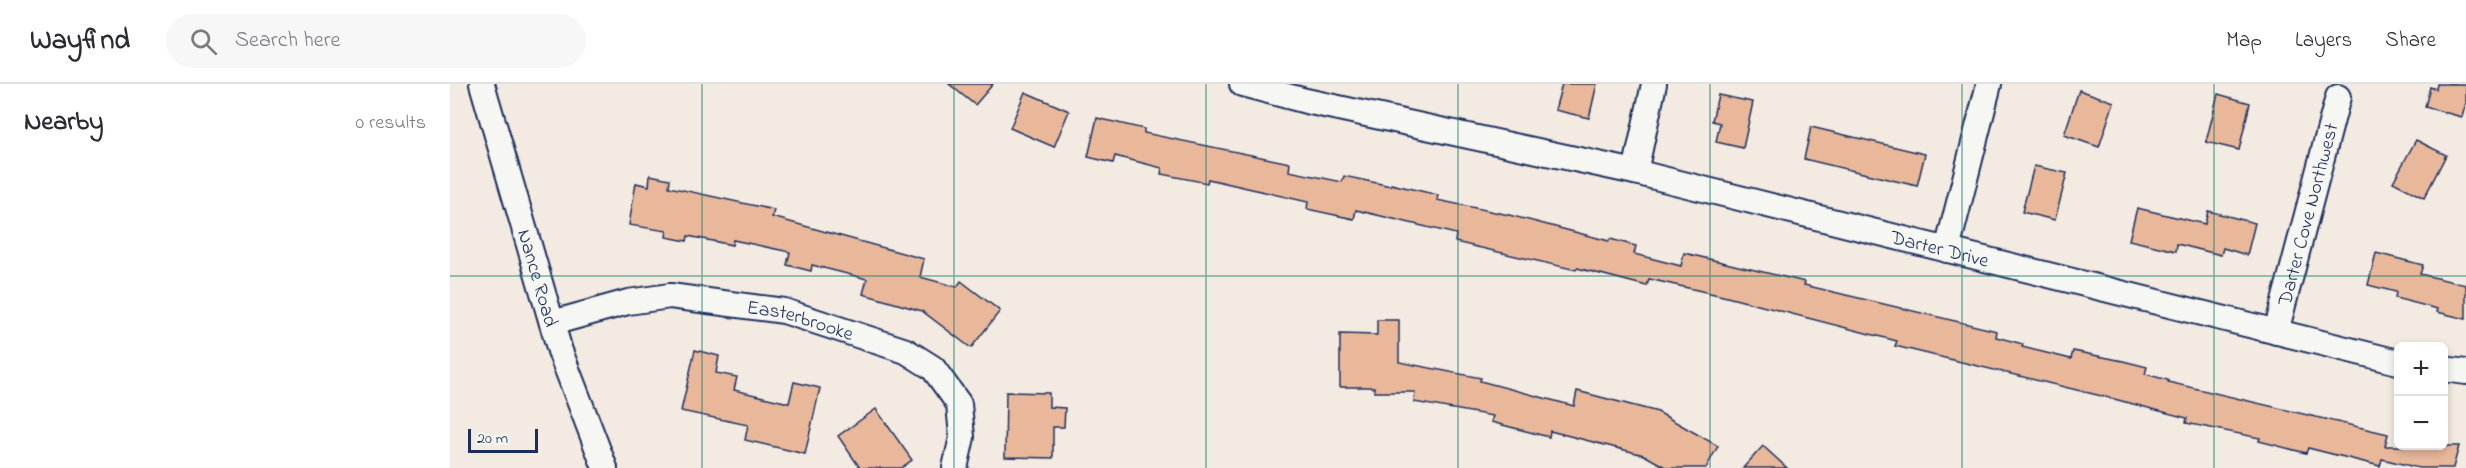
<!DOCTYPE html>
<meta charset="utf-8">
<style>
:root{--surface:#fff;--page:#f7f7f7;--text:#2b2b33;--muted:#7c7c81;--line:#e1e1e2}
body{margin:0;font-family:"Indie Flower",sans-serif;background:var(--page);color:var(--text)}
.controls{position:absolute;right:18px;bottom:18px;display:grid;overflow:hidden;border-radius:9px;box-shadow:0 3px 9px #0003}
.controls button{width:54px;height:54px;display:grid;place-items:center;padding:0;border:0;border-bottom:2px solid var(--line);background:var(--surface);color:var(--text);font:30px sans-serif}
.scale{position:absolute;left:18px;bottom:15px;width:70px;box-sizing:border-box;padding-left:6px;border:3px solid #1b2f5e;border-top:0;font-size:16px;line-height:21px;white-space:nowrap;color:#1b2f5e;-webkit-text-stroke:4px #f6f6f2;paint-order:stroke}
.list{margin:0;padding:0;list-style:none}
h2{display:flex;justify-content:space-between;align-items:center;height:78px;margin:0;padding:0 24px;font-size:26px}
h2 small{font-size:20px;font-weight:400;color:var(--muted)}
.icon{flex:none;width:33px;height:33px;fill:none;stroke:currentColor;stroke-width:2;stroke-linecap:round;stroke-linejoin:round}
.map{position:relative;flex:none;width:2016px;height:384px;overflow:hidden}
header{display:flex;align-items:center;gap:36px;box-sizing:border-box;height:84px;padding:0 30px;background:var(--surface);border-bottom:2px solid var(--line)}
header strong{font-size:28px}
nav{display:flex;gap:33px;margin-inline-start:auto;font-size:21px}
.search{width:420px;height:54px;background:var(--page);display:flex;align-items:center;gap:15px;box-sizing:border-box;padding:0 21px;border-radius:33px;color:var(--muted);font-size:22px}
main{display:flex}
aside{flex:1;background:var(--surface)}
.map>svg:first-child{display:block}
</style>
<header>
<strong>Wayfind</strong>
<div class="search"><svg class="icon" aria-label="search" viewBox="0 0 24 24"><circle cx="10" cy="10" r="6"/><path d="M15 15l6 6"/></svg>Search here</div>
<nav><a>Map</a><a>Layers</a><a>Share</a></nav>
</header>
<main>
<aside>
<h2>Nearby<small>0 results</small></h2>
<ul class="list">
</ul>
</aside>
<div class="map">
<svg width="2016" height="384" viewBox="0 0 2016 384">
<rect width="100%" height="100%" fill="#f3eae1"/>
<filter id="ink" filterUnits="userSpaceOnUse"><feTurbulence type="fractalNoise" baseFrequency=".0167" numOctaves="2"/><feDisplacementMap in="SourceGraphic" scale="12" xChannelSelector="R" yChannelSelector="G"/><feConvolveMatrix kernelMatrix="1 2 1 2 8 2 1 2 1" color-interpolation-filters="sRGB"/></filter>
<g filter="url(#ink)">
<!-- building -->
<g fill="#e9b89b" stroke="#1b2f5e" stroke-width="1.5">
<path d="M499,0h44l-18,21z"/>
<path d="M1112,0h35l-8,34 -34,-8z"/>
<path d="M1987,0h29v19l-4,14 -37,-10 5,-20 6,2z"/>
<path d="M1629,6l35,12 -15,45 -35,-12z"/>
<path d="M575,8l44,19 -15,36 -44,-19z"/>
<path d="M1768,10l32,9 -11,47 -33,-8z"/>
<path d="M1268,11l35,7 -10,46 -27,-6 4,-19 -8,-2z"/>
<path d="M647,34l47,11v4l146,30 -1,8 53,11 2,-6 47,10v-2l47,11 -1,5 72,15 100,26 1,-2 26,7 -2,8 47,12 3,-13 121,29 -1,3 193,46 -1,6 27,7 -1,3 49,12 2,-8 50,10 24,6 -2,7 23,6v2l220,52 -3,12h74l-6,22h-34l-37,-9 -2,7 -72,-18 -2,5 -47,-12 1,-3 -74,-15 1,-5 -73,-19 -219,-53 2,-5 -174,-45 -74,-17 -2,7 -70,-18 -1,2 -121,-28 1,-8 -100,-24 -2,9 -47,-10 1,-7 -100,-23 -1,4 -46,-9 1,-6 -47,-12 -2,7 -25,-6z"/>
<path d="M1361,43l114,27 -8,32 -113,-27z"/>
<path d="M1966,56l30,15 -22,43 -31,-16z"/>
<path d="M1584,82l33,7 -12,47 -33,-8z"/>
<path d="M200,91l20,4 -1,8 105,23 -2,7 152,42 -4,18 37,10 4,-6 39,30 -29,37 -49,-37 -59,-17 4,-15 -55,-14 -1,6 -24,-6 3,-13 -57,-12 -1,5 -44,-9 -1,5 -21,-4 1,-6 -38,-6 7,-42 13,3z"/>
<path d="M1687,124l68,16 3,-13 47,12 -8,32 -24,-7 -2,7 -44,-11 -1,7 -47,-11z"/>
<path d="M1926,169l47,12 -3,9 46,11v34l-29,-7 1,-3 -43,-11 1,-6 -28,-7z"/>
<path d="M927,236h22v42l82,16 -1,3 94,25 3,-15 81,21 60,34 -12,22h-39l-23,-13 -94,-24 -1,6 -58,-15 2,-6 -79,-14 1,-10h-41v-5h-34v-53l37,1z"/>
<path d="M245,266l24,6 -3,17 21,4 -3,13 55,13 5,-21 26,6 -15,66 -60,-14 3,-15 -67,-14z"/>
<path d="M556,308l43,1v14l16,1 -1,19h-11v31l-48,-1z"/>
<path d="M426,325l36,51 -11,8h-41l-22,-32z"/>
<path d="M1313,362l24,22h-44z"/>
</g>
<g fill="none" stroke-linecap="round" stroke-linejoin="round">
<defs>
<g id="minor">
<path id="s1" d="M32,0l78,267 45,117"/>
<path id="s2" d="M792,0l64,17 329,71 763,190"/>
<path d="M1185,88l19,-88"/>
<path d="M1497,166l42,-166"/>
<path id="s3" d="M102,239l76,-21 42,-6 114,15 122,40 27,17 26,36 3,33 -7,31"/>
<path id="s4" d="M1826,248l62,-235"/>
<path d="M1994,285l22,3"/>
</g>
</defs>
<!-- minor casing -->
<use href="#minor" stroke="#1b2f5e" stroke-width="28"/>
<!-- minor -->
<use href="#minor" stroke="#f6f6f2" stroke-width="24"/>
</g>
</g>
<!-- grid -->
<path fill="none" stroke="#0f766e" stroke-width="1.5" stroke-opacity="0.55" d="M252,0v384M504,0v384M756,0v384M1008,0v384M1260,0v384M1512,0v384M1764,0v384M0,192h2016"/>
<g text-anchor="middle" stroke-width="4.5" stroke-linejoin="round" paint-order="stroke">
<!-- street labels -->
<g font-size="20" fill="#1b2f5e" stroke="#f6f6f2">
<text dy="7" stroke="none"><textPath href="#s4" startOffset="122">Darter Cove Northwest</textPath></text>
<text dy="7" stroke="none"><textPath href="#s2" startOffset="717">Darter Drive</textPath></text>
<text dy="7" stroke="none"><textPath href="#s1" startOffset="202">Nance Road</textPath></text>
<text dy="7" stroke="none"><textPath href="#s3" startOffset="254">Easterbrooke</textPath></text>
</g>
</g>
</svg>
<div class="controls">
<button>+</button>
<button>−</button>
</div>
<div class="scale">20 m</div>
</div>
</main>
